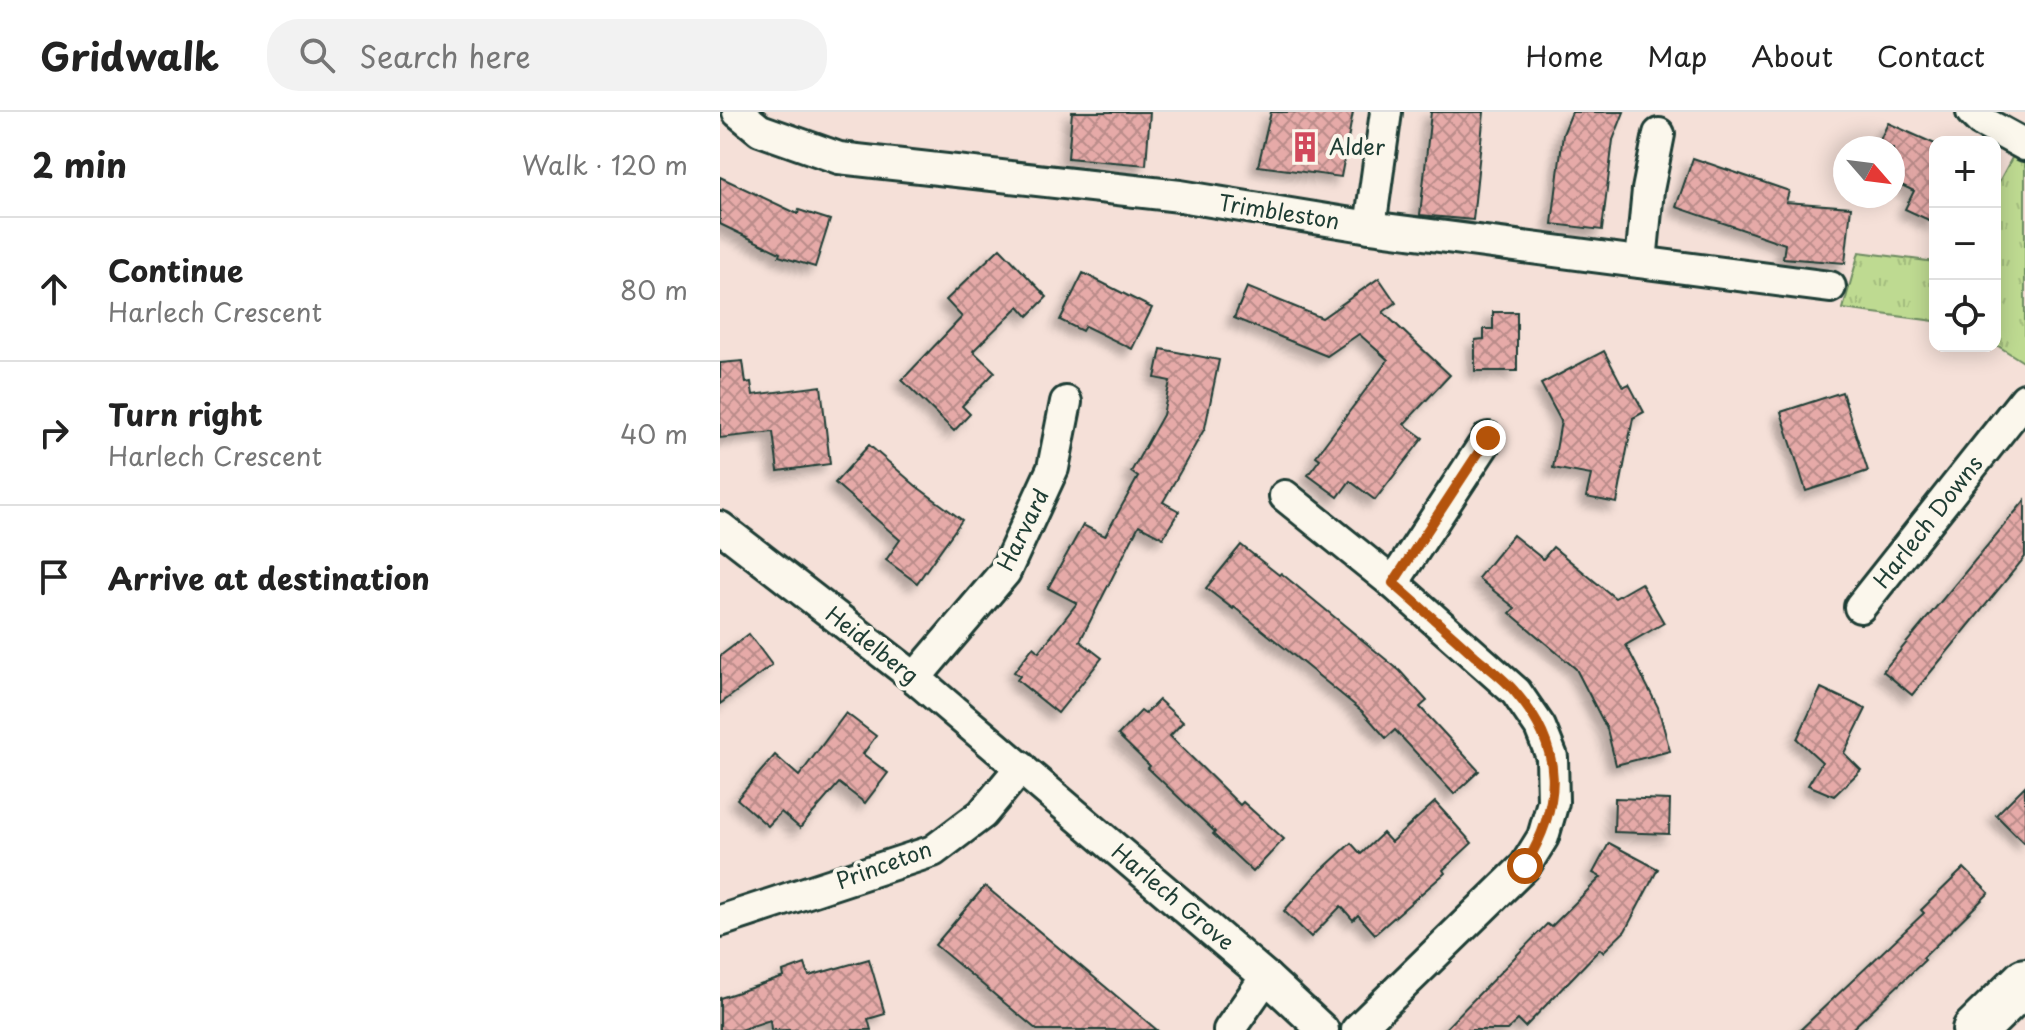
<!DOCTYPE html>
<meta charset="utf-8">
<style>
:root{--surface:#fff;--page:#f2f2f2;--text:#222;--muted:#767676;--line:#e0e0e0}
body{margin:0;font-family:"Playpen Sans",sans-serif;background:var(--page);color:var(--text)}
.controls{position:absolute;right:24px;top:24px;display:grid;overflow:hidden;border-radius:16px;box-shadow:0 4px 20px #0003}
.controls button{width:72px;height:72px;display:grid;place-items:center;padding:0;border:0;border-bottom:2px solid var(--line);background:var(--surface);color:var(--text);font:40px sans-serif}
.compass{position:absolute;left:1113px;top:24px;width:72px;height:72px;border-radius:50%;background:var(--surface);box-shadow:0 4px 20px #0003;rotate:118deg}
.stop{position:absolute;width:24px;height:24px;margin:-18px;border:6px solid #b45309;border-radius:50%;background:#fff}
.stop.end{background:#b45309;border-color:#fff;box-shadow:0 2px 8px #0008}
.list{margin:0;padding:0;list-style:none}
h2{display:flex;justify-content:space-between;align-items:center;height:104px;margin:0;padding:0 32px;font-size:34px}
h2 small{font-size:26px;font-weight:400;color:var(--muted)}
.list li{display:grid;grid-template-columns:52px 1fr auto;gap:24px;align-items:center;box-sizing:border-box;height:144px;padding:0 32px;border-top:2px solid var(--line)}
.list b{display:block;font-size:30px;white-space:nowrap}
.list p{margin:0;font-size:26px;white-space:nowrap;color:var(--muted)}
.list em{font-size:26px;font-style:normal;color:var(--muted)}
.icon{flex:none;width:44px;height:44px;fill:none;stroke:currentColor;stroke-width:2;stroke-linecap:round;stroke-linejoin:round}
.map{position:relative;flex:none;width:1305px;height:918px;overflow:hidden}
header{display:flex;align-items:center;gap:48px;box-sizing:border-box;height:112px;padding:0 40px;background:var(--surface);border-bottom:2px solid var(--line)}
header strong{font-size:38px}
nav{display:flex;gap:44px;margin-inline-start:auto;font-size:28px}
.search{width:560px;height:72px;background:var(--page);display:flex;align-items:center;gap:20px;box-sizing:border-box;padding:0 28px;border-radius:32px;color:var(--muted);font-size:30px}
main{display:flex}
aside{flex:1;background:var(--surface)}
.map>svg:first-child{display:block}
</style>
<header>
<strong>Gridwalk</strong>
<div class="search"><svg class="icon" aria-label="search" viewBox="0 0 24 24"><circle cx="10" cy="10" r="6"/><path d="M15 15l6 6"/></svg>Search here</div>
<nav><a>Home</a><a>Map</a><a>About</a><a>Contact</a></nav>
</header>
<main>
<aside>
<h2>2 min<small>Walk · 120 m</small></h2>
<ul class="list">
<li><svg class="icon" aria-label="ahead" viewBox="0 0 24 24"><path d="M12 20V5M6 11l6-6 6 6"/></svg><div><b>Continue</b><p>Harlech Crescent</p></div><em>80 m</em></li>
<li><svg class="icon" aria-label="right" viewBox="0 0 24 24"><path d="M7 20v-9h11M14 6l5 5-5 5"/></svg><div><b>Turn right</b><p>Harlech Crescent</p></div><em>40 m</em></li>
<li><svg class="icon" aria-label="arrive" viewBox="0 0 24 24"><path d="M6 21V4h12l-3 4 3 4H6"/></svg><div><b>Arrive at destination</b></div></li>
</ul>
</aside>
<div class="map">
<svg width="1305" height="918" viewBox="0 0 1305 918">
<defs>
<pattern id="grass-tufts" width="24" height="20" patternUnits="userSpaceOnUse" patternTransform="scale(2)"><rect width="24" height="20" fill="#beda91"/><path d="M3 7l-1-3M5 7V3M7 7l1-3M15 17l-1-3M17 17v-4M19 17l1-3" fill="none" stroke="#a3bc7e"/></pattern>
<pattern id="building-cross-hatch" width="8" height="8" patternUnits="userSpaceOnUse" patternTransform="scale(2)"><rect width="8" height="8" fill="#e6aaa8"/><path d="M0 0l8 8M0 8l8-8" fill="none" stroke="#ba8c8a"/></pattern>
<filter id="shadow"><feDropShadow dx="-7" dy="7" stdDeviation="4" flood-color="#0004"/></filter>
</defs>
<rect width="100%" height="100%" fill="#f5e0d8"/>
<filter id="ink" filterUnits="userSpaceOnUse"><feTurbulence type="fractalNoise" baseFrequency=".0125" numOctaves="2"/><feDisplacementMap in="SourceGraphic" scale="16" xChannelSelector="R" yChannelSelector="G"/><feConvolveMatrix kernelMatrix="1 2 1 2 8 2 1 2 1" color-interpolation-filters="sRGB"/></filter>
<g filter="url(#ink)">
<!-- grass -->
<g fill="url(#grass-tufts)" stroke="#6e8c62" stroke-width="2">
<path d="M1294,42l11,5v204l-30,-19v-155z"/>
<path d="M1139,140l76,10v59l-92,-12z"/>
</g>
<!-- building -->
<g fill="url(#building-cross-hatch)" stroke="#1f3d34" stroke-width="2" filter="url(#shadow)">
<path d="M352,0h78l-4,53 -78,-7z"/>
<path d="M551,0h82l-12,65 -83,-11z"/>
<path d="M711,0h53l-11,108 -53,-5z"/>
<path d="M852,0h52l-11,28 -11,90 -50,-6 11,-90z"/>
<path d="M1168,11l47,21v79l-30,-14 9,-18 -21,-10v-33h-17z"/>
<path d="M973,46l96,33 -3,11 65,5 -6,56 -62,-5 2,-14 -109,-37z"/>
<path d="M0,65l78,37 1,-4 31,10 -15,47 -36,-11 1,-3 -60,-29z"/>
<path d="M280,136l47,49 -19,19 -9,-10 -46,45 22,21 -33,34 8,8 -16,17 -52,-51 60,-63 -16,-17z"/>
<path d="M363,161l69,35 -20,41 -47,-23 -3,5 -22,-11z"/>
<path d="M659,166l17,25 -13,9 67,63 -46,49 19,14 -48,62 -25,-19 -12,16 -30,-22 12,-16 -4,-3 72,-96 -29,-26 -32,22 -93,-38 13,-31 75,31z"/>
<path d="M773,200h24v59h-42v-31l9,-1v-10h9z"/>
<path d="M441,237l58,11 -14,68 -42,74 16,9 -16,27 -24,-13 -59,116 22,17 -44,55 -41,-33 3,-4 -6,-4 19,-25 6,5 38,-49 -29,-15 35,-63 22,11 33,-59 -7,-5 32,-57 7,-34 -15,-3z"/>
<path d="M884,239l19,36 6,-3 15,28 -11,6 -16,85 -31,-6 5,-22 -38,-7 8,-47 -20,-37z"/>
<path d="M23,249l3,22 5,-1 2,13 68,-9 9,78 -52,7 -5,-39 -53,6v-75z"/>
<path d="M1122,280l26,79 -62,20 -25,-79z"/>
<path d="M149,333l47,41 46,34 -45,63 -31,-23 14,-20 -65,-57z"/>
<path d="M1305,388v57l-113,138 -29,-24z"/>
<path d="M793,423l30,24 10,-12 62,51 26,-15 23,40 -38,22 32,62 12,44 -54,14 -9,-36 -31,-60 -66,-56 5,-5 -37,-30z"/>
<path d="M521,433l38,30 2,-2 119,98 27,30 -7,6 59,64 -25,23 -59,-64 -9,8 -24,-27 -128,-104 -1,2 -27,-21z"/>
<path d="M29,522l23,31 -52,39v-48z"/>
<path d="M1101,576l45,21 -22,44 17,17 -27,26 -26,-11 14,-23 -25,-23z"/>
<path d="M439,588l24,22 -13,14 70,69 3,-3 41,37 -31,33 -40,-38 2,-2 -67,-64 2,-2 -32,-31 23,-24 4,3z"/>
<path d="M126,601l30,23 -13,18 25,19 -23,30 -26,-20 -39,45 -19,-16 -13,14 -31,-27 38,-44 24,21z"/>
<path d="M1305,674v58l-29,-29z"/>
<path d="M895,686l55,2 -1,34 -55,-2z"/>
<path d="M715,690l37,41 -29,27 2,3 -70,61 -17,-19 -5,5 -12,-14 -30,31 -27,-26 30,-34 37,-34 10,11 22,-21 8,9z"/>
<path d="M889,731l49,26 -33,62 -22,21 -3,-3 -75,78 -7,-7 -11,10h-63l103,-106 4,3 50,-50 -8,-4z"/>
<path d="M1244,756l25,25 -66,65 2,2 -74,70h-51l124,-117 -3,-3z"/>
<path d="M265,774l172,144h-120l-102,-85z"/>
<path d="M149,847l16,55 -17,5 3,11h-100l-1,-10 -30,10h-20v-32l64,-21 -1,-5 22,-8 4,12z"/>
</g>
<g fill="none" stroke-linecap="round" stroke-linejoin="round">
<defs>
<g id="street">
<path d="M18,0l22,18 79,28 341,38 190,31 460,60"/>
<path d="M1252,0l9,9 44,24"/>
<path d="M650,115l16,-115"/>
<path d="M921,150l7,-72 11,-56"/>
<path d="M565,384l108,87 123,109 24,35 12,30 1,45 -10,35 -18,29 -168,164"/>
<path d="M0,415l195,151 351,299 57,53"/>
<path d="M673,471l95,-145"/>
<path d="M1140,495l165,-208"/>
<path d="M195,566l90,-106 48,-104 13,-66"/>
<path d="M0,809l213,-70 49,-37 39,-47"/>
<path d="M509,918l37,-53"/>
</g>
<path id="secondary" d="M1255,918l50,-49"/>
</defs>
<!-- street casing -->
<use href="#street" stroke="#1f3d34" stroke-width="36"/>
<!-- secondary casing -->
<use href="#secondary" stroke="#1f3d34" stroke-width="50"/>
<!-- street -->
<use href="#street" stroke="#fbf7ec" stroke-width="30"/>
<!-- secondary -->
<use href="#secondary" stroke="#fbf7ec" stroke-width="44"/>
</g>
</g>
<g fill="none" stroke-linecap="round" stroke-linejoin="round" filter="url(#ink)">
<!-- route -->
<path stroke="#b45309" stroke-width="10" d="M768,326l-95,145c27,24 55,48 82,73 14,12 30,23 41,37 49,57 46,111 9,173"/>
</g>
<!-- icons -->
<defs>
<symbol id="building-bare" viewBox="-9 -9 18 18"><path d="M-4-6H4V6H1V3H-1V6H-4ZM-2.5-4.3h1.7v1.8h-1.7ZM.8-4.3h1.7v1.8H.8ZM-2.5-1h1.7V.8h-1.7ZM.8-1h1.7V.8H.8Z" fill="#d1495b" stroke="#fbf7ec" stroke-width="2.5" paint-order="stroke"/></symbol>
</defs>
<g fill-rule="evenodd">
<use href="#building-bare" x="563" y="13" width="44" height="44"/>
</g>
<g text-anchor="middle" stroke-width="8" stroke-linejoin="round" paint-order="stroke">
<!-- poi labels -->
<g font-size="22" fill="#1f3d34" stroke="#fbf7ec" text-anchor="start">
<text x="609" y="43">Alder</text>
</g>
<!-- street labels -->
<g font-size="22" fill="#1f3d34" stroke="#fbf7ec">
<text transform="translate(559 100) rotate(9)" y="8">Trimbleston</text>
<text transform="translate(1208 410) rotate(-52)" y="8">Harlech Downs</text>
<text transform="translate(303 418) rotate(-64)" y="8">Harvard</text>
<text transform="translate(152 533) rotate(38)" y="8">Heidelberg</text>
<text transform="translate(164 753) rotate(-20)" y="8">Princeton</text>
<text transform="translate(453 785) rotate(40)" y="8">Harlech Grove</text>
</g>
</g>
</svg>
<div class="controls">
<button>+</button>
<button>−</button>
<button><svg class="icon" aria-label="locate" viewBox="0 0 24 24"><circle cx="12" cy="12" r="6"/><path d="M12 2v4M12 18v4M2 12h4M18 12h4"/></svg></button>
</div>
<svg class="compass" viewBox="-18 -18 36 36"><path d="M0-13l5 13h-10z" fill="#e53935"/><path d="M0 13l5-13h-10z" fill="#767676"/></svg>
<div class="stop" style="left:805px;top:754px"></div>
<div class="stop end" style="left:768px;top:326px"></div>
</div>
</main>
